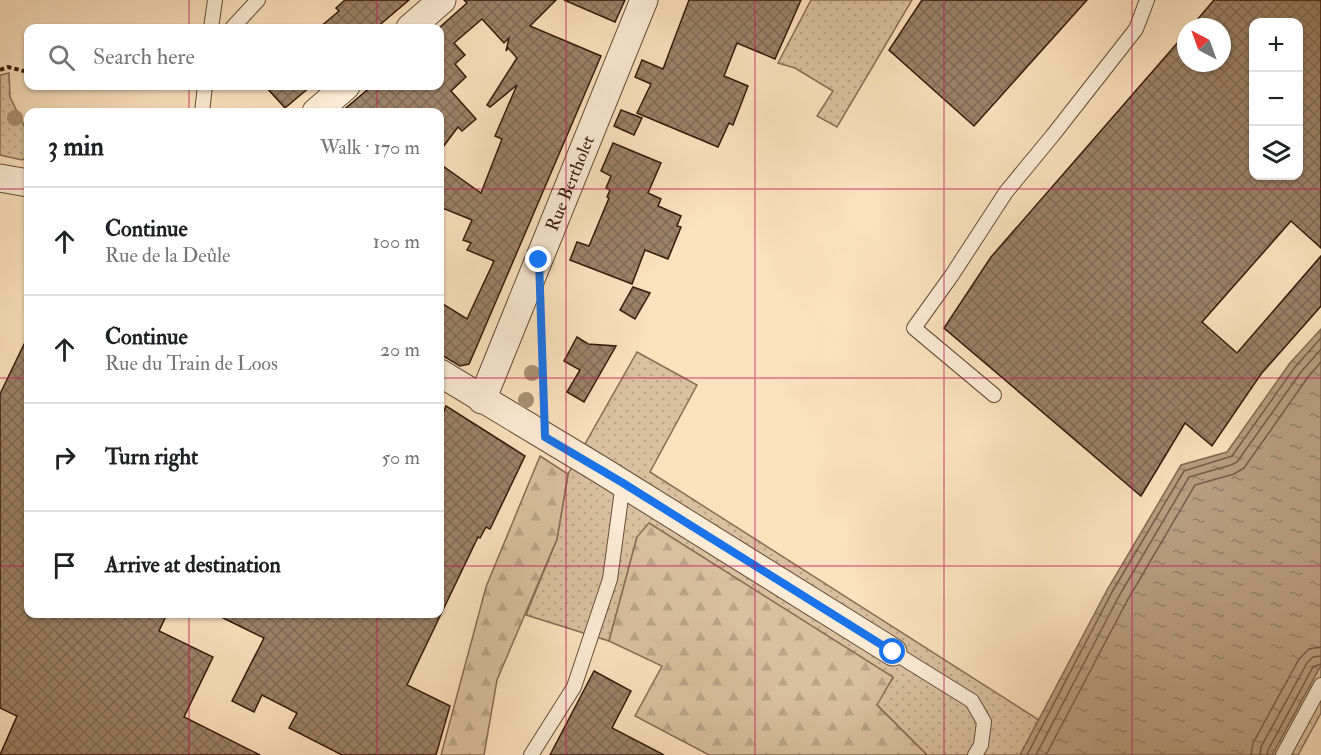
<!DOCTYPE html>
<meta charset="utf-8">
<style>
:root{--surface:#fff;--page:#f6f6f6;--text:#202124;--muted:#757577;--line:#e0e0e0}
body{margin:0;font-family:"IM FELL Double Pica",serif;background:var(--page);color:var(--text)}
.controls{position:absolute;right:18px;top:18px;display:grid;overflow:hidden;border-radius:12px;box-shadow:0 2px 4px #0004}
.controls button{width:54px;height:54px;display:grid;place-items:center;padding:0;border:0;border-bottom:2px solid var(--line);background:var(--surface);color:var(--text);font:30px sans-serif}
.compass{position:absolute;left:1177px;top:18px;width:54px;height:54px;border-radius:50%;background:var(--surface);box-shadow:0 2px 4px #0004;rotate:319deg}
.stop{position:absolute;width:18px;height:18px;margin:-14px;border:4px solid #1a73e8;border-radius:50%;background:#fff}
.stop.end{background:#1a73e8;border-color:#fff;box-shadow:0 2px 6px #0008}
.list{margin:0;padding:0;list-style:none}
h2{display:flex;justify-content:space-between;align-items:center;height:78px;margin:0;padding:0 24px;font-size:26px}
h2 small{font-size:20px;font-weight:400;color:var(--muted)}
.list li{display:grid;grid-template-columns:39px 1fr auto;gap:18px;align-items:center;box-sizing:border-box;height:108px;padding:0 24px;border-top:2px solid var(--line)}
.list b{display:block;font-size:22px;white-space:nowrap}
.list p{margin:0;font-size:20px;white-space:nowrap;color:var(--muted)}
.list em{font-size:20px;font-style:normal;color:var(--muted)}
.icon{flex:none;width:33px;height:33px;fill:none;stroke:currentColor;stroke-width:2;stroke-linecap:round;stroke-linejoin:round}
.map{position:relative;flex:none;width:1321px;height:755px;overflow:hidden}
.search{position:absolute;background:var(--surface);box-shadow:0 2px 4px #0004;left:24px;top:24px;width:420px;height:66px;display:flex;align-items:center;gap:15px;box-sizing:border-box;padding:0 21px;border-radius:12px;color:var(--muted);font-size:22px}
.panel{position:absolute;background:var(--surface);box-shadow:0 2px 4px #0004;left:24px;top:108px;width:420px;height:510px;border-radius:12px}
.map>svg:first-child{display:block}
</style>
<div class="map">
<svg width="1321" height="755" viewBox="0 0 1321 755">
<defs>
<pattern id="grass-dots" width="8" height="8" patternUnits="userSpaceOnUse" patternTransform="scale(1.5)"><rect width="8" height="8" fill="#d9c09f"/><path d="M2 2h.1M6 6h.1" fill="none" stroke="#bba488" stroke-width="1.8" stroke-linecap="round"/></pattern>
<pattern id="forest-firs" width="22" height="20" patternUnits="userSpaceOnUse" patternTransform="scale(1.5)"><rect width="22" height="20" fill="#d9c09f"/><path d="M5 1l3.5 6h-7zM16 11l3.5 6h-7z" fill="#bba488"/></pattern>
<pattern id="water-ripples" width="26" height="14" patternUnits="userSpaceOnUse" patternTransform="scale(1.5)"><rect width="26" height="14" fill="#b89e81"/><path d="M2 4q2-2 4 0t4 0M15 11q2-2 4 0t4 0" fill="none" stroke="#968068"/></pattern>
<pattern id="building-cross-hatch" width="8" height="8" patternUnits="userSpaceOnUse" patternTransform="scale(1.5)"><rect width="8" height="8" fill="#9c8268"/><path d="M0 0l8 8M0 8l8-8" fill="none" stroke="#806a54"/></pattern>
</defs>
<rect width="100%" height="100%" fill="#fbe2be"/>
<filter id="stains"><feTurbulence type="fractalNoise" baseFrequency=".00333" numOctaves="4"/><feColorMatrix values="0 0 0 0 .2 0 0 0 0 .09 0 0 0 0 .02 0 0 0 .5 -.17"/></filter>
<radialGradient id="worn" r=".72"><stop offset=".6" stop-color="#630" stop-opacity="0"/><stop offset="1" stop-color="#630" stop-opacity=".3"/></radialGradient>
<!-- grass -->
<g fill="url(#grass-dots)" stroke="#876d54" stroke-width="1.5">
<path d="M811,0h101l-75,127 -20,-11 16,-25 -38,-23 -17,-5z"/>
<path d="M9,73l1,24 18,37v23l-6,3 -22,-5v-80z"/>
<path d="M637,352l60,33 -47,87 389,248 -19,35h-93l-51,-51 17,-26 -256,-141 -28,104 -83,-26 31,-76 11,-65z"/>
<path d="M1321,665v48l-23,42h-26z"/>
</g>
<!-- forest -->
<g fill="url(#forest-firs)" stroke="#876d54" stroke-width="1.5">
<path d="M540,456l28,18 -11,65 -60,141 -13,75h-43l45,-168z"/>
<path d="M649,523l244,154 -16,28 50,50h-218l-74,-39 27,-50 -53,-25 28,-104z"/>
</g>
<!-- water -->
<path fill="url(#water-ripples)" stroke="#846951" stroke-width="1.5" d="M1321,329v336l-49,90h-252l87,-165 74,-125 46,-13 63,-89z"/>
<g fill="none" stroke-linecap="round" stroke-linejoin="round">
<!-- shore -->
<g stroke="#765c46" stroke-width="1.5">
<path d="M1027,755l85,-163 72,-121 48,-15 63,-89 26,-29"/>
<path d="M1036,755l83,-159 70,-119 42,-12 6,-3 64,-90 20,-23"/>
<path d="M1046,755l81,-154 68,-116 39,-11 10,-6 64,-91 13,-15"/>
<path d="M1251,755l2,-12 46,-84 10,-10 12,-2"/>
<path d="M1260,755l1,-8 46,-84 6,-6 8,-1"/>
<path d="M1267,755l1,-5 45,-83 8,-3"/>
</g>
</g>
<!-- building -->
<g fill="url(#building-cross-hatch)" stroke="#351a0a" stroke-width="1.5" fill-rule="evenodd">
<path d="M345,0h64l-33,28h-57l20,-17 -3,-3z"/>
<path d="M464,0h92l-26,26 71,30 -125,292 -7,16 -9,2 -20,-12v-52l27,17 27,-58 -27,-11 4,-7 -8,-3 9,-20 -32,-13v-43l41,29 21,-54 -7,-3 22,-51 -27,22 -3,-2 30,-47 -9,-10 -2,3 3,-13 -5,5 -22,-24 -28,24 11,12 -10,9 11,13 -15,14 25,28 -14,12 -4,-4 -18,24v-39h-99l31,-26h68v-59l27,-24z"/>
<path d="M564,0h61l-10,22z"/>
<path d="M689,0h112l-26,59 -38,-16 -13,33 24,10 -15,39 -4,-2 -11,24 -81,-34 14,-29 -16,-7 7,-17 21,9z"/>
<path d="M922,0h165l-113,126 -85,-76z"/>
<path d="M1214,0h107v248l-30,-27 -89,101 35,31 84,-97v50l-60,68 -49,72 -27,-23 -44,73 -197,-168 47,-71 195,-224v30h36v-36h-31zM1254,22h45v154h-45z"/>
<path d="M265,86h46l-26,22z"/>
<path d="M621,110l21,8 -8,17 -20,-9z"/>
<path d="M613,143l48,20 -13,30 13,6 -3,7 23,10 -4,10 4,1 -13,32 -23,-9 -13,34 -62,-24 7,-18 12,4 20,-48 -2,-1 3,-7 -4,-2 5,-12 -10,-5z"/>
<path d="M633,287l17,6 -15,26 -15,-9z"/>
<path d="M28,336v278h139l-8,17 54,26 -29,60 76,38h-260l17,-39 -17,-8v-314z"/>
<path d="M577,337l11,7 28,2 -32,56 -17,-10 13,-22 -16,-9z"/>
<path d="M446,406l79,50 -35,73 -4,-2 -6,11 -2,-1 -71,148 43,21 -14,49h-94l-53,-27 8,-15 -35,-18 -8,17 -22,-11 32,-63 -49,-24h225v-193z"/>
<path d="M594,671l37,20 -19,37 52,27h-114z"/>
</g>
<g fill="none" stroke-linecap="round" stroke-linejoin="round">
<defs>
<g id="lane">
<path d="M211,28l4,-28"/>
<path d="M232,28l26,-28"/>
<path d="M202,112l3,-26"/>
<path d="M994,395l-80,-67 38,-53 54,-83 47,-57 83,-106 11,-29"/>
<path d="M893,652l79,49 12,21 -3,23 -6,10"/>
<path d="M531,755l43,-68 36,-108 13,-96"/>
<path d="M1283,755l38,-70"/>
</g>
<g id="street">
<path d="M410,28l32,-28"/>
<path d="M316,112l30,-26"/>
<path d="M0,178l28,5"/>
<path d="M440,373l161,97 292,182"/>
<path id="s1" d="M482,400l162,-400"/>
</g>
</defs>
<!-- lane casing -->
<use href="#lane" stroke="#664c37" stroke-width="16"/>
<!-- street casing -->
<use href="#street" stroke="#664c37" stroke-width="29"/>
<!-- path -->
<g stroke="#351a0a" stroke-width="4" stroke-dasharray="4.5 3" stroke-linecap="butt">
<path d="M0,70l8,-3 20,5"/>
<path d="M541,321l3,88"/>
</g>
<!-- lane -->
<use href="#lane" stroke="#fcecd5" stroke-width="14"/>
<!-- street -->
<use href="#street" stroke="#fcecd5" stroke-width="27"/>
</g>
<!-- trees -->
<g fill="#a99074">
<circle cx="15" cy="118" r="8"/>
<circle cx="532" cy="373" r="8"/>
<circle cx="526" cy="400" r="8"/>
</g>
<g fill="none" stroke-linecap="round" stroke-linejoin="round">
<!-- route -->
<path stroke="#1a73e8" stroke-width="8" d="M539,260l6,177 78,46 270,169"/>
</g>
<!-- grid -->
<path fill="none" stroke="#c2185b" stroke-width="1.5" stroke-opacity="0.55" d="M189,0v28M377,0v28M566,0v755M755,0v755M944,0v755M1132,0v755M189,86v26M377,86v26M0,189h28M440,189h881M0,378h28M440,378h881M0,566h28M440,566h881M189,614v141M377,614v141"/>
<g text-anchor="middle" stroke-width="6" stroke-linejoin="round" paint-order="stroke">
<!-- street labels -->
<g font-size="18" fill="#351a0a" stroke="#fcecd5">
<text dy="6" stroke="none"><textPath href="#s1" startOffset="234">Rue Bertholet</textPath></text>
</g>
</g>
<rect width="100%" height="100%" filter="url(#stains)"/>
<rect width="100%" height="100%" fill="url(#worn)"/>
</svg>
<div class="controls">
<button>+</button>
<button>−</button>
<button><svg class="icon" aria-label="layers" viewBox="0 0 24 24"><path d="M12 4l9 5-9 5-9-5zM3 14l9 5 9-5"/></svg></button>
</div>
<svg class="compass" viewBox="-18 -18 36 36"><path d="M0-13l5 13h-10z" fill="#e53935"/><path d="M0 13l5-13h-10z" fill="#757577"/></svg>
<div class="stop" style="left:893px;top:652px"></div>
<div class="stop end" style="left:539px;top:260px"></div>
<div class="search"><svg class="icon" aria-label="search" viewBox="0 0 24 24"><circle cx="10" cy="10" r="6"/><path d="M15 15l6 6"/></svg>Search here</div>
<section class="panel">
<h2>3 min<small>Walk · 170 m</small></h2>
<ul class="list">
<li><svg class="icon" aria-label="ahead" viewBox="0 0 24 24"><path d="M12 20V5M6 11l6-6 6 6"/></svg><div><b>Continue</b><p>Rue de la Deûle</p></div><em>100 m</em></li>
<li><svg class="icon" aria-label="ahead" viewBox="0 0 24 24"><path d="M12 20V5M6 11l6-6 6 6"/></svg><div><b>Continue</b><p>Rue du Train de Loos</p></div><em>20 m</em></li>
<li><svg class="icon" aria-label="right" viewBox="0 0 24 24"><path d="M7 20v-9h11M14 6l5 5-5 5"/></svg><div><b>Turn right</b></div><em>50 m</em></li>
<li><svg class="icon" aria-label="arrive" viewBox="0 0 24 24"><path d="M6 21V4h12l-3 4 3 4H6"/></svg><div><b>Arrive at destination</b></div></li>
</ul>
</section>
</div>
